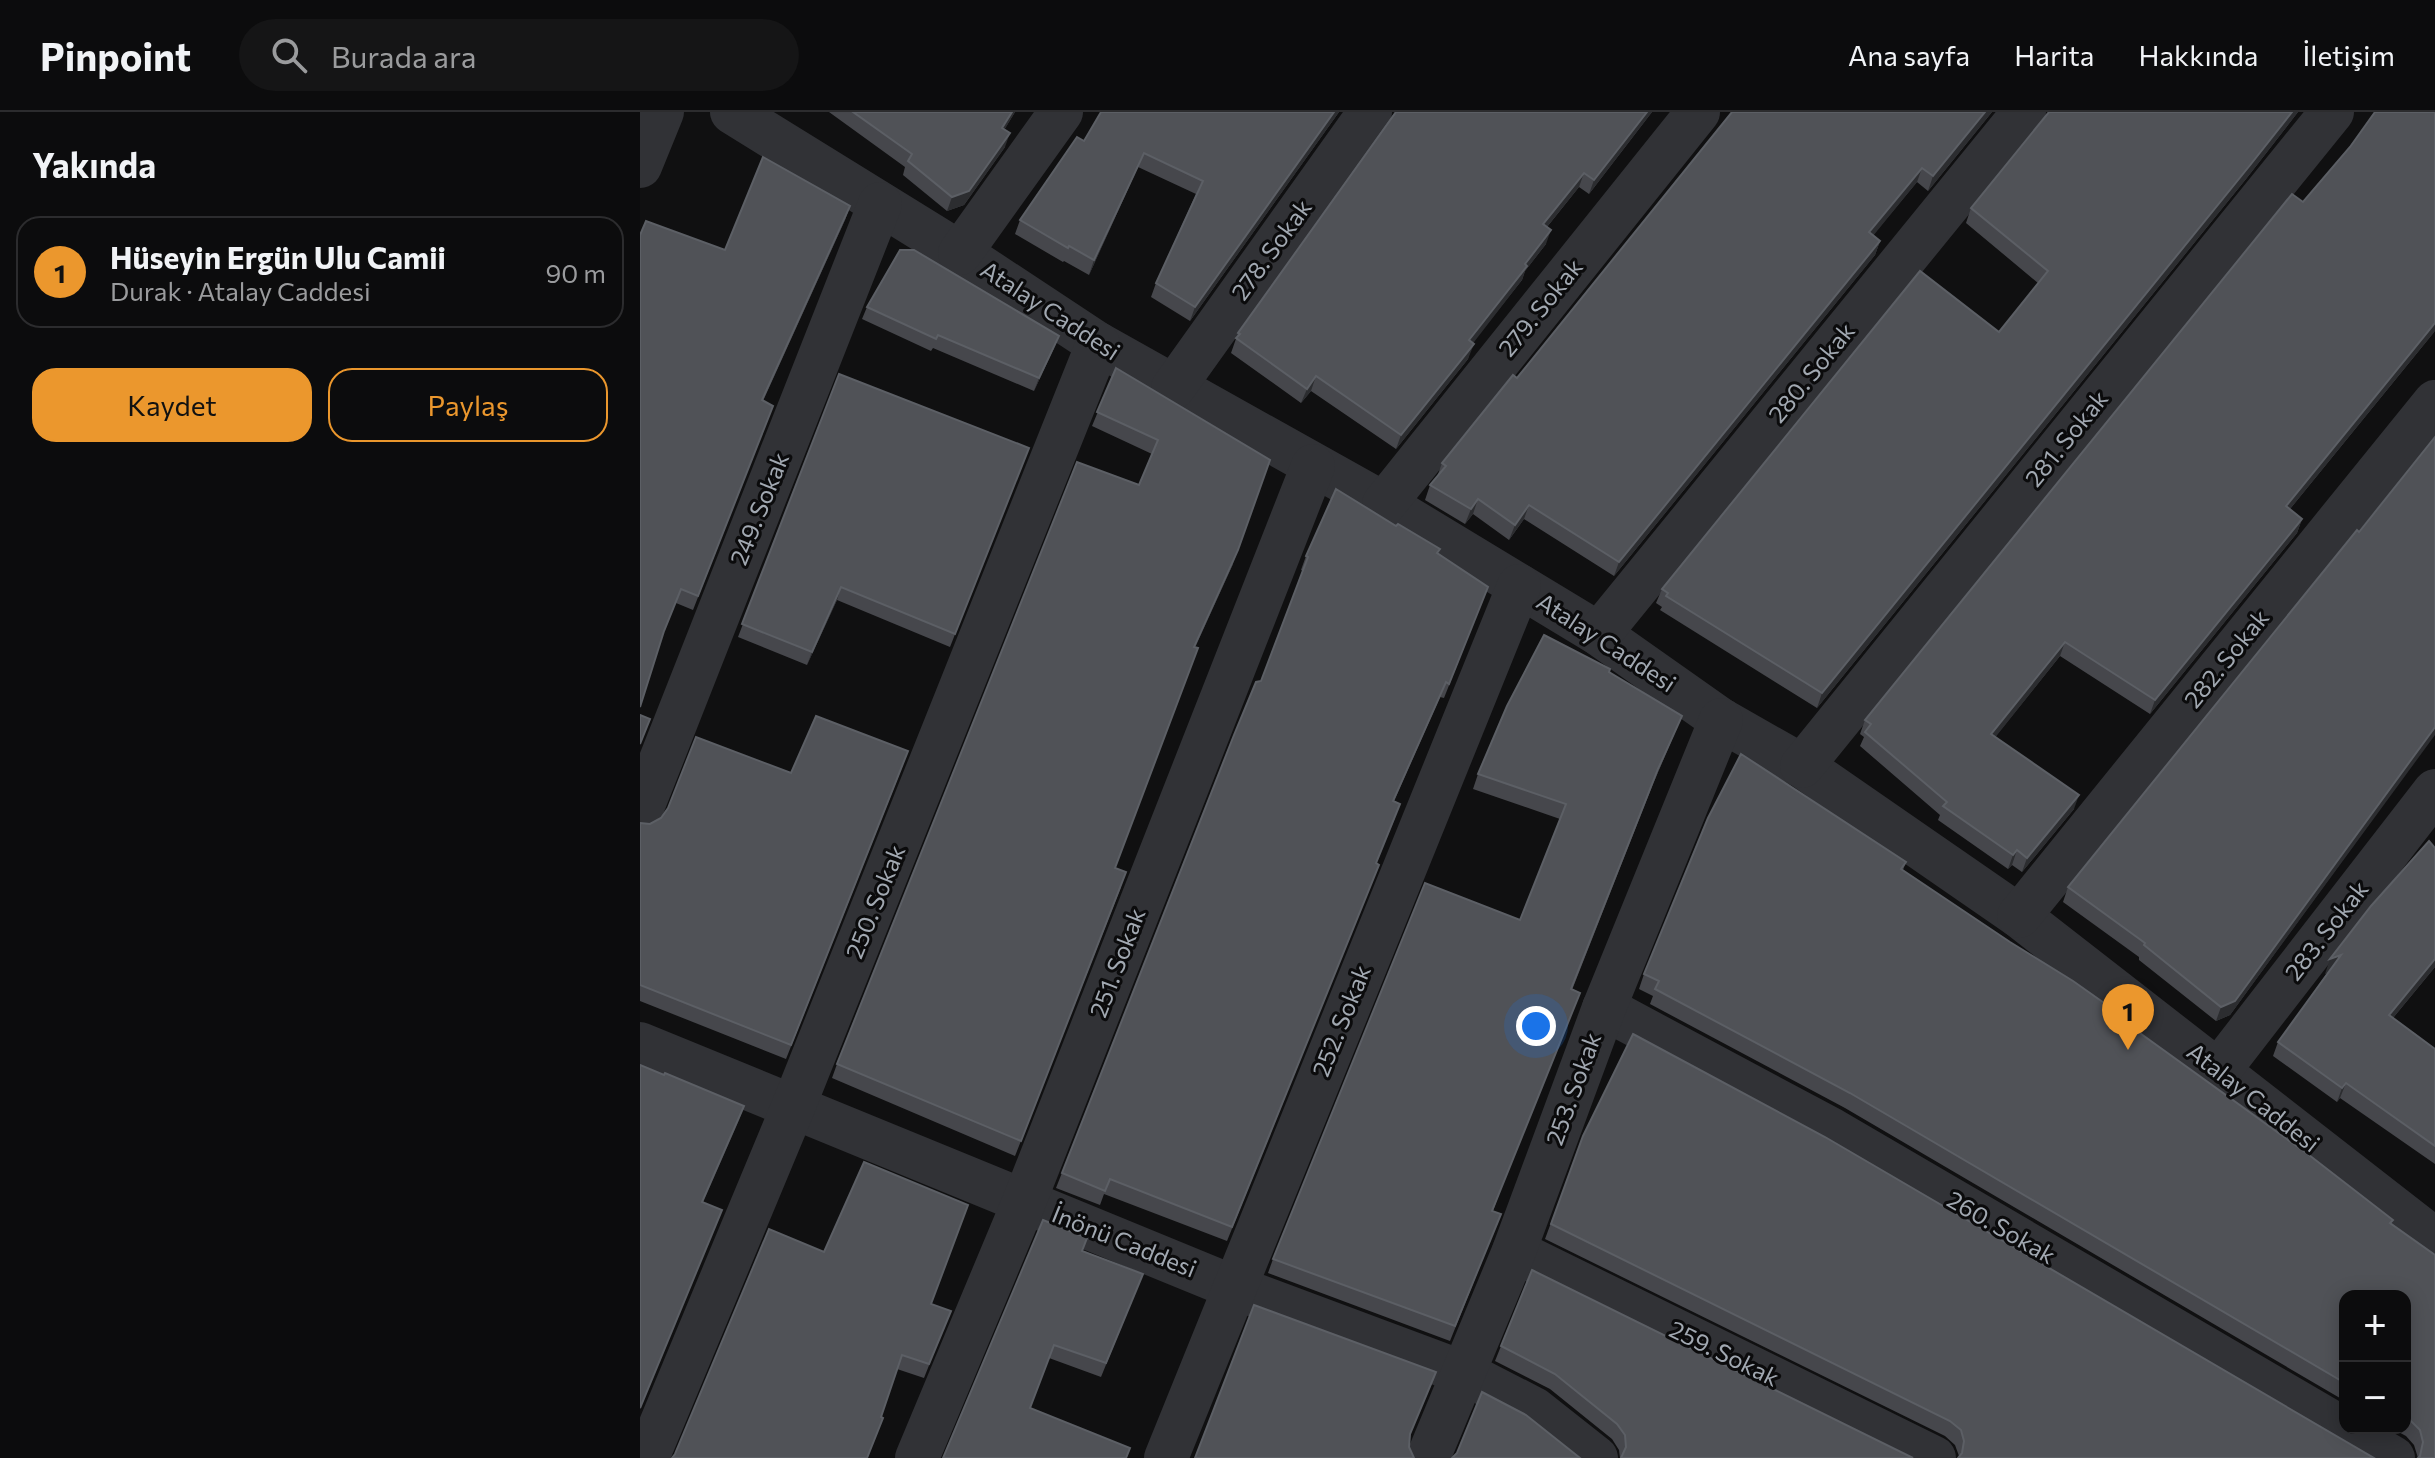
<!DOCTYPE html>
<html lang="tr">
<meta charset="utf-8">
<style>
:root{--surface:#0c0c0d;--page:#151516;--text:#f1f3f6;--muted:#9a9b9d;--line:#2c2c2e;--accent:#eb972d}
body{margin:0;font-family:Commissioner,sans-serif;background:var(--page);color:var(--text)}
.controls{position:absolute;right:24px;bottom:24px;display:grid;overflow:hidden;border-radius:16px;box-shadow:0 4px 20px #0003}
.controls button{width:72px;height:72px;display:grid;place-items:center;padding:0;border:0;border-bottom:2px solid var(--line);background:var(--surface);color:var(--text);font:40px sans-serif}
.you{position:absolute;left:896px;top:914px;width:28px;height:28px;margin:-20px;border:6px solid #fff;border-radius:50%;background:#1a73e8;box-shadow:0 0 0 12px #1a73e833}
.badge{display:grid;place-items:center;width:52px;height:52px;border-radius:50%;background:var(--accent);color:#111;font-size:26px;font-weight:700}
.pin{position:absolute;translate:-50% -66px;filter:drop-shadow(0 2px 4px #0008)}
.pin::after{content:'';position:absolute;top:42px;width:28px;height:24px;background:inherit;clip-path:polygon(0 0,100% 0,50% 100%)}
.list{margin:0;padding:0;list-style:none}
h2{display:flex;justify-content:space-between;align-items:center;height:104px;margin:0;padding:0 32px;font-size:34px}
h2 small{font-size:26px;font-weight:400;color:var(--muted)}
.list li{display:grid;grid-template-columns:52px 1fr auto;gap:24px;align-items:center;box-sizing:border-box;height:112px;margin:0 16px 16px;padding:0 16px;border:2px solid var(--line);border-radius:24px}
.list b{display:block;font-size:30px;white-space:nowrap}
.list p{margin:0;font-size:26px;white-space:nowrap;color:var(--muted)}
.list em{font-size:26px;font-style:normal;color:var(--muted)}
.actions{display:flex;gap:16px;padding:24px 32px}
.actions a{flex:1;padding:18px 0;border:2px solid var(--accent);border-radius:24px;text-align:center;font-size:28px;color:var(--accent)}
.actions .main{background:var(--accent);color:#111}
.icon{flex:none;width:44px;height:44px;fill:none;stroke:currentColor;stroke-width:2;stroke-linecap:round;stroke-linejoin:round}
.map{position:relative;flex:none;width:1795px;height:1346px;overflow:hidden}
header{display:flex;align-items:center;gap:48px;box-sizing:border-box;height:112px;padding:0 40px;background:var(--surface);border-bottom:2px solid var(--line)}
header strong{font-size:38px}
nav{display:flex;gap:44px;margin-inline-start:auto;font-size:28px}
.search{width:560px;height:72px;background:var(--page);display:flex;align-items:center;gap:20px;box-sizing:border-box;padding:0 28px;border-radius:44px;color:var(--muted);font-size:30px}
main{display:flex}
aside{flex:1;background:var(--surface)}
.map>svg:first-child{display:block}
</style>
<header>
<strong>Pinpoint</strong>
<div class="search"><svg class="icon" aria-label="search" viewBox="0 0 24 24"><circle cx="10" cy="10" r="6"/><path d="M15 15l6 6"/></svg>Burada ara</div>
<nav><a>Ana sayfa</a><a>Harita</a><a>Hakkında</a><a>İletişim</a></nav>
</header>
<main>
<aside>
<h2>Yakında<small></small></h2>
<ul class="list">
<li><span class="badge">1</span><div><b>Hüseyin Ergün Ulu Camii</b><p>Durak · Atalay Caddesi</p></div><em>90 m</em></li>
</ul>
<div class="actions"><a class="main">Kaydet</a><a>Paylaş</a></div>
</aside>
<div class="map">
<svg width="1795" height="1346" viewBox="0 0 1795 1346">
<rect width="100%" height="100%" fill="#101011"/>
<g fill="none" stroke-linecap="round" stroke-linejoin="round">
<!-- minor -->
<g stroke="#313236" stroke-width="44">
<path d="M92,0l228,141 138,91 286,160 215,130 122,86 81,46 217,150 416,324"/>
<path d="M0,54l22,-54"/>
<path d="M320,141l101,-141"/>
<path d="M533,276l197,-276"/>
<path d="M744,392l314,-392"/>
<path d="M959,522l425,-522"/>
<path d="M1162,654l530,-654"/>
<path d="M0,701l240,-609"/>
<path d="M1379,804l416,-514"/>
<path d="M964,896l228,122 561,328"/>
<path d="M0,932l593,243 231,86 70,36 62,49"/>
<path d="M1579,958l216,-279"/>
<path d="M874,1139l420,207"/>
<path d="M7,1346l147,-353 304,-761"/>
<path d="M277,1346l107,-256 289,-736"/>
<path d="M526,1346l353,-872"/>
<path d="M788,1346l86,-207 90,-243 117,-288"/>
</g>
</g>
<!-- wall -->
<g fill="#46474c">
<path d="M189,0h186l-11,18 1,17 -41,58 -17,6 -44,-36 2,-8z"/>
<path d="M461,0h238l-149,209 -39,-24 5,-14 40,-89 -58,-27 -49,108 -25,-14 -1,1 -48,-28 5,-14 64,-79z"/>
<path d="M755,0h257l-63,82 -10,-7 -32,40 -1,17 -21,27 -3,9 -50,63 -4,16 -72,90 -85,-58 -10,12 -70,-50 7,-20z"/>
<path d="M1092,0h260l-64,79 -11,-9 -44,53 7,6 -5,14 -261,321 -90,-57 -15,21 -36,-26 -8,10 -40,-24 5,-15 7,-8 5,-14 75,-85z"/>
<path d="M1408,0h250l-52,67 -429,529 -157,-98 2,-3 -6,-4 6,-14 337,-257 39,-49 -72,-60 5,-15 77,-94z"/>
<path d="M210,94l-5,14 -82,181 10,5 -80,204 -17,-7 49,-353z"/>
<path d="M227,195l187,41 -20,43 -101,-43 -2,3 -69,-32z"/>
<path d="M1795,219l-145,178 12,10 -5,14 -147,181 -90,-58 -65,81 79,72 -52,63 -10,-7 -4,4 -70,-49 2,-5 -80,-69 4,-9 -4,-3 5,-14z"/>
<path d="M476,256l117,196 -38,83 -80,221 6,19 -106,269 -183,-78 5,-14 302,-579 13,-31 -60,-28z"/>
<path d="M199,262l190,74 -79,199 -113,-47 -30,65 -69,-28z"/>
<path d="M756,414l44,23 -2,4 50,34 -44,111 -4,-1 -46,104 1,17 -19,45 -3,16 -146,362 -123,-47 -4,11 -44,-17 178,-453 27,-54 42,-110 -2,-1 5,-14z"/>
<path d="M969,560l67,58 -23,54 -81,206 -79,221 8,3 -51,127 -182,-68 5,-14 247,-339 40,-101 -87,-30 5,-15z"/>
<path d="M1101,642l165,108 -3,8 107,72 63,39 48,34 -1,4 189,136 84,65 -2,4 44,31v203h-17l-4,-13 -8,-9 -15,-8h14v-132h-60v105l-500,-293 -195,-104 3,-8 -14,-7 5,-15 64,-156z"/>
<path d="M263,653l-117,294 -146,-58v-178l10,1 141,-51z"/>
<path d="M1767,660l-177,243 -14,6 -77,-61v-3l-76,-55 5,-15z"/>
<path d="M1795,736v119l-42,51 42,31v115l-95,-66 -3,4 -64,-46 5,-14 50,-70 -3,2z"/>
<path d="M943,1024l791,322h-416l1,-2 -4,-11 -10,-9 -400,-197z"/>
<path d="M442,1139l61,23 -42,103 -52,-19 -19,50 -87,50z"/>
<path d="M291,1192l14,21 -21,53 -27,-9 -225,89z"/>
<path d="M861,1234l412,112h-293l-1,-8 -7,-11 -62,-50 -55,-28z"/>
</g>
<!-- shaded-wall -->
<g fill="#2c2d30">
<path d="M372,0h3l-18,30 5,-14z"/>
<path d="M694,0h5l-149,209 5,-14z"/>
<path d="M1007,0h5l-63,82 5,-14z"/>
<path d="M1345,0h7l-64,79 5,-15z"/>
<path d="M1652,0h6l-52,67 -429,529 5,-15z"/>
<path d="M370,21l-5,14 -41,58 -17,6 5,-14z"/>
<path d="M504,41l-6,14 -49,108 5,-15z"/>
<path d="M1282,56l-5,14 -53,65 5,-15z"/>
<path d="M944,61l-5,14 -41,51 5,-14z"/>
<path d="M210,94l-5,14 -89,194 6,-14z"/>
<path d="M911,118l-5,14 -21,27 -3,9 -58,75 5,-15z"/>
<path d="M1240,129l-5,14 -261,321 5,-14z"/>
<path d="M1795,211v8l-154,189 5,-14z"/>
<path d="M419,224l-5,12 -20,43 5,-13z"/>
<path d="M834,232l-6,15 -72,90 5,-14z"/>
<path d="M676,264l-5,15 -10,12 6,-14z"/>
<path d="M838,387l-5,15 -8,10 6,-15z"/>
<path d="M889,393l-5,14 -15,21 6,-15z"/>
<path d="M1662,407l-5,14 -147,181 5,-14z"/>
<path d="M598,438l-5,14 -44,97 5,-14z"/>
<path d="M201,475l-4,13 -30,65 5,-13z"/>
<path d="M1425,530l-5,14 -74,93 5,-15z"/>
<path d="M806,570l-6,15 -53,119 6,-15z"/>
<path d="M1042,604l-6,14 -23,54 5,-15z"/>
<path d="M1795,615v8l-205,280 -14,6 5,-14z"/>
<path d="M1439,683l-5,14 -52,63 5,-14z"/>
<path d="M1377,738l-5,15 -4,4 5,-14z"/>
<path d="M1701,843l-5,14 -11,5 5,-15z"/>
<path d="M1795,847v8l-52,63 6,-15z"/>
<path d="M1706,971l-6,15 -3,4 5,-14z"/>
<path d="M104,994l-5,14 -42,96 5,-14z"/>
</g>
<!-- building -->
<g fill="#505257" stroke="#5c5f65" stroke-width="2">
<path d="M213,0h159l-10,16 8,5 -41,58 -17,6 -44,-36 4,-7z"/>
<path d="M461,0h233l-139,195 -39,-24 47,-102 -59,-28 -50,107 -25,-14 -1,2 -48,-28 57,-83 7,4z"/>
<path d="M756,0h251l-53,68 -10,-7 -41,51 8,6 -26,34 2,2 -58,74 5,4 -73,91 -85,-59 -9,13 -71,-51 4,-4 -2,-1z"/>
<path d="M1092,0h253l-52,64 -11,-8 -53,64 11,9 -261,321 -90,-57 -14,20 -37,-26 -7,10 -41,-24 16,-19 -4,-3 71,-88 4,3z"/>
<path d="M1409,0h243l-41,52 -429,529 -156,-97 2,-3 -6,-4 258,-318 79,61 49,-61 -77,-63z"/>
<path d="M1735,0h60v211l-149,183 16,13 -147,181 -90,-58 -74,92 88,61 -52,63 -10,-8 -4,5 -70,-49 4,-4 -82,-70 6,-8 -6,-4 427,-526 11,8 47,-55z"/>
<path d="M123,45l87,49 -88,194 11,6 -75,190 -17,-7 -17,42 -24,76v-472l6,-14 79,29z"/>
<path d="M260,138h14l145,86 -20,42 -101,-43 -2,4 -69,-32z"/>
<path d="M476,256l154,92 -32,90 -44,97 4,1 -83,220 11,4 -105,269 -184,-77 240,-602 62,23 19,-45 -61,-28z"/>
<path d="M199,262l190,74 -74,186 -114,-47 -29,65 -70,-28z"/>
<path d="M1795,325v290l-200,274 -14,6 -77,-62 1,-2 -77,-56 289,-357 2,2z"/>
<path d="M696,377l60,37 2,-2 42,25 -3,4 51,34 -39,97 -3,-2 -53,119 7,3 -24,59 3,2 -147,362 -122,-48 -5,12 -43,-18 172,-438 22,-53 5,-1 47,-124 -2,-1z"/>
<path d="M904,523l66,34 -1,3 73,44 -24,53 -87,220 9,4 -88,218 9,3 -46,112 -182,-67 152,-376 95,37 46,-116 -88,-30 29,-68z"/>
<path d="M0,603l10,4 -10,25z"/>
<path d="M176,604l92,35 -117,294 -151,-60v-162l10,1 11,-6 7,-10 28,-71 95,36z"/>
<path d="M1101,642l165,108 -5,7 109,73 63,39 48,34 -2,3 190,137 84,65 -3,3 45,32v203h-17l2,-2 3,-14 -3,-12 -9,-9 -6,-3v-122h-60v87l-495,-290 -195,-104 4,-8 -15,-7 64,-156z"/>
<path d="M1789,729l6,7v111l-46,56 46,34v97l-89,-63 -4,5 -64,-46 63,-87 -11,4 41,-53z"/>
<path d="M993,922l192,103 549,321h-416l4,-5 2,-12 -3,-11 -11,-9 -399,-197 32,-88z"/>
<path d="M0,953l24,10 1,-2 79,33 -42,96 20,8 -82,198z"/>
<path d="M224,1050l104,43 -37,99 20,7 -22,53 -27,-9 -21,62 2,1 -16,40h-195l3,-4 94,-225 55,23z"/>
<path d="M403,1108l44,18 -5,13 61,23 -37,89 -52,-18 -24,63 100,40 -4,10h-183z"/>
<path d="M892,1158l381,188h-292l5,-11 -1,-12 -8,-11 -62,-50 -54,-28z"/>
<path d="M614,1193l182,67 -26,62 -1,13 5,11h-219z"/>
<path d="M842,1280l44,23 54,43h-128l5,-5z"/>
</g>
<g text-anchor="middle" stroke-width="6" stroke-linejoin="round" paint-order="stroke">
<!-- street labels -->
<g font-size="24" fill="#a1a8b1" stroke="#0b0b0c">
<text transform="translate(632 138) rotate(-54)" y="8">278. Sokak</text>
<text transform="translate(901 196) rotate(-51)" y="8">279. Sokak</text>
<text transform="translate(410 199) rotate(33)" y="8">Atalay Caddesi</text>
<text transform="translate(1172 261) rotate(-51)" y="8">280. Sokak</text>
<text transform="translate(1427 327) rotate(-51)" y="8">281. Sokak</text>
<text transform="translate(120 397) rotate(-68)" y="8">249. Sokak</text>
<text transform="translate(966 531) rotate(33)" y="8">Atalay Caddesi</text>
<text transform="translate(1587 547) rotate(-51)" y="8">282. Sokak</text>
<text transform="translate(236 790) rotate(-68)" y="8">250. Sokak</text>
<text transform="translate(1687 819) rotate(-52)" y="8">283. Sokak</text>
<text transform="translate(478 851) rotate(-69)" y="8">251. Sokak</text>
<text transform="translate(702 909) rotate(-68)" y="8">252. Sokak</text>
<text transform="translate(934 977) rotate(-70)" y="8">253. Sokak</text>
<text transform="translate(1613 986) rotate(38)" y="8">Atalay Caddesi</text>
<text transform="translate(1361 1116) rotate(30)" y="8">260. Sokak</text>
<text transform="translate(484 1130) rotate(22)" y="8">İnönü Caddesi</text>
<text transform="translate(1084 1242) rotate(26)" y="8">259. Sokak</text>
</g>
</g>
</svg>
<div class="controls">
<button>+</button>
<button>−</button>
</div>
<div class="you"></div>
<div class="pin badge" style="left:1488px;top:938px">1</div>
</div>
</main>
